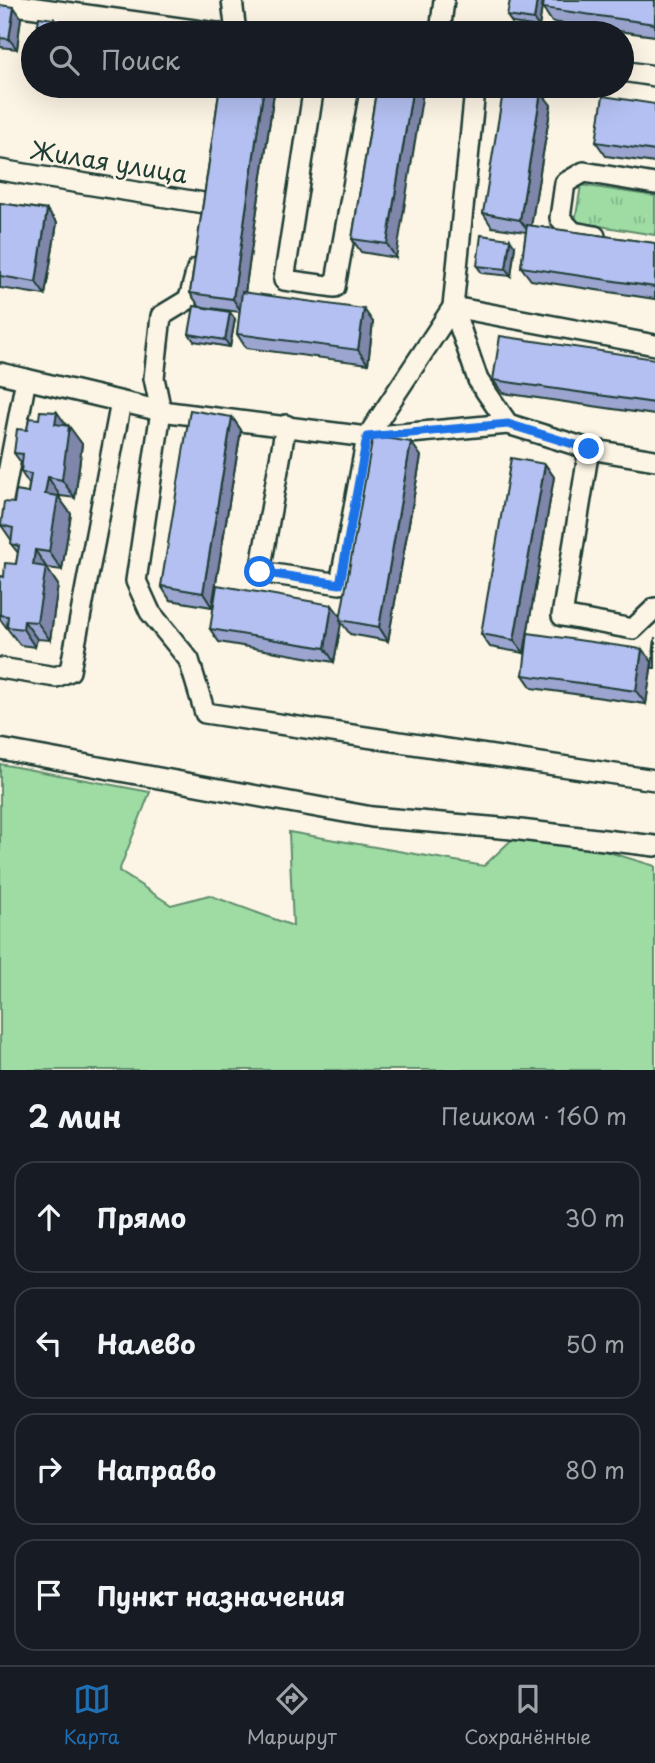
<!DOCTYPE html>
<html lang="ru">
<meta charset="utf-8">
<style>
:root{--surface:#171b24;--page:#242831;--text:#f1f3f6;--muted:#9ea1a6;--line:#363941;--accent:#1f6fb2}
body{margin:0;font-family:"Playpen Sans",sans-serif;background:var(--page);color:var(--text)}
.stop{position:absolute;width:21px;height:21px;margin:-16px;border:5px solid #1a73e8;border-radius:50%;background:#fff}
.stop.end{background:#1a73e8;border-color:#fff;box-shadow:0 2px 7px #0008}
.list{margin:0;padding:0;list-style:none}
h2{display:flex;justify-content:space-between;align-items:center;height:91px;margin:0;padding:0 28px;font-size:30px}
h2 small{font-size:23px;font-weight:400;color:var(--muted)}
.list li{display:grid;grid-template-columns:46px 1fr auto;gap:21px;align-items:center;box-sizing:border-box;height:112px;margin:0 14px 14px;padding:0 14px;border:2px solid var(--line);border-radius:21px}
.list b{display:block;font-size:26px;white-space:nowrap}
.list em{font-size:23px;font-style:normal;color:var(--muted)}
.icon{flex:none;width:38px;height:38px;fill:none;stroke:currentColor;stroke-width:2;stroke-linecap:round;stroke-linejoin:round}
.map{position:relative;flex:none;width:655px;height:1070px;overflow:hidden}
.search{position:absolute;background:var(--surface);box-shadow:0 7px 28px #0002;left:21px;right:21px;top:21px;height:77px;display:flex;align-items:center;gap:18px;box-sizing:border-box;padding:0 24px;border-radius:38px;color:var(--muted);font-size:26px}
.sheet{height:595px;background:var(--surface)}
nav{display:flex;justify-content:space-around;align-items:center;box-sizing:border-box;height:98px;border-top:2px solid var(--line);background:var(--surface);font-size:19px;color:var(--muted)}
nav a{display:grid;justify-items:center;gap:4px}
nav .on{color:var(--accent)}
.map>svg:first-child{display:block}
</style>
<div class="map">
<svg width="655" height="1070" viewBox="0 0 655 1070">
<defs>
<pattern id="park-tufts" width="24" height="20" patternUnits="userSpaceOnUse" patternTransform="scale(1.75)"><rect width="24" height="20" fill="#9edca4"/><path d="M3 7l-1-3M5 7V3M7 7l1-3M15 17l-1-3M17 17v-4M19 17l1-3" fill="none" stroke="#80b486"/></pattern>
</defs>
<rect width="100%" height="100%" fill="#fcf5e5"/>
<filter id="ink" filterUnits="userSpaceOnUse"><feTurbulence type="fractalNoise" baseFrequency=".0143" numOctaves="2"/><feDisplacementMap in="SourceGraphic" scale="14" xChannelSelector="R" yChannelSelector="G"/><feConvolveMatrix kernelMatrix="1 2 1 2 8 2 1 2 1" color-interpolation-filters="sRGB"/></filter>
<g filter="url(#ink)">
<!-- grass -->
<path fill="#9edca4" stroke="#5e8c6c" stroke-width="2" d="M0,764l150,28 -31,79 52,34 38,-10 84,31 -4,-94 195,34 41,-39 130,39v204h-655z"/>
<!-- park -->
<path fill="url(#park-tufts)" stroke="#5e8c6c" stroke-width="2" d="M581,185l74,11v39l-80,-13z"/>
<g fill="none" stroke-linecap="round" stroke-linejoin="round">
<defs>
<g id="minor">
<path d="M232,0l4,33"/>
<path d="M0,3l216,30"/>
<path d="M440,33l4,-33"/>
<path d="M622,71l33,5"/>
<path d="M314,86l-30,194 51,7 36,-201"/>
<path d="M472,86l3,4 -22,217 25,73 30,44 81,25 66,11"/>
<path d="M0,170l210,34"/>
<path d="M595,236l-22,-4 -13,-14 5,-35 19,-11 71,12"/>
<path d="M197,269l-8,30 -28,17 -7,62 7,33 206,26 141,-13"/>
<path d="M0,373l161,38 -25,170 14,31 39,48 16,53 450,67"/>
<path d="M286,425l-26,147 80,12 27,-147 86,-130 202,38"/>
<path d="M589,449l-27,167 71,13 22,-21"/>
<path d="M0,515l26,-136"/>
<path d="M0,668l56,9 14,-6 51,-269"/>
<path d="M0,749l372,68 140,12 143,17"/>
</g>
</defs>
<!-- minor casing -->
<use href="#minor" stroke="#1f3d34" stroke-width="24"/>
<!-- minor -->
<use href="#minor" stroke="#fcf5e5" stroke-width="19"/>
</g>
<!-- wall -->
<g fill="#9ba5cf" stroke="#1f3d34" stroke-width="2">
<path d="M543,0l-4,27 -27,-4 -5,-7z"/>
<path d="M655,0v36l-103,-14 -9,-14z"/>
<path d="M0,5l21,12 -4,32 -17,-2z"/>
<path d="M54,19l3,4 -1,6 -15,-1 -3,-4z"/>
<path d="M220,86h55l-30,207 128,29 -5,42 -122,-16 -9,-14 3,-22 -37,-5 32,12 -5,28 -36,-6 -5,-7 10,-28 -9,-13z"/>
<path d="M377,86l19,172 -35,-6 -9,-13z"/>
<path d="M655,104v59l-49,-7 -10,-14z"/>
<path d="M551,105l-20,121 124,17v56l-124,-19 -10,-13 5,-35 -34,-5 -9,-14z"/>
<path d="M0,203l47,7 10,13 -12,72 -45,-7z"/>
<path d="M515,246l-4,30 -29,-3 -5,-7z"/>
<path d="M655,359v56l-152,-22 -10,-13z"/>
<path d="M232,417l9,13 -29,177 -42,-7 -9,-14z"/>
<path d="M67,425l15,19 -7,54 -15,-2v3l11,15 -9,56 -15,-2v1l11,16 -8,55 -13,-1 -2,8 -15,-2 -20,-26v-43l4,1 12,-13 2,-11 -7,-9 1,-3 -11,-16 13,-22 14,-10 1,-9 -8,-12 1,-8 -8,-11 13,-23z"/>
<path d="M421,456l-33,185 -38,-7 -9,-12 -7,40 -115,-20 -9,-13 131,-12z"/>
<path d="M545,464l9,13 -30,176 -34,-6 -9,-13z"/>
<path d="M652,662l-6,42 -114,-16 -9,-13z"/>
</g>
<!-- shaded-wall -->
<g fill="#7e86a9" stroke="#1f3d34" stroke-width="2">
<path d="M537,0h6l-4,27 -5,-7z"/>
<path d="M14,7l7,10 -4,32 -8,-10z"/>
<path d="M54,19l3,4 -1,6 -3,-3z"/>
<path d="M264,86h11l-33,227 -9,-14z"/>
<path d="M413,86h11l-28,172 -9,-14z"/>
<path d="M541,92l10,13 -21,128 -10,-13z"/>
<path d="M47,210l10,13 -12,72 -9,-13z"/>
<path d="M510,239l5,7 -4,30 -5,-7z"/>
<path d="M364,309l9,13 -5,42 -10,-14z"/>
<path d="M230,312l5,7 -5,28 -5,-7z"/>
<path d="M57,412l12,17v-3l13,18 -7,54 -13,-18 -7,-56z"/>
<path d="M232,417l9,13 -29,177 -9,-14z"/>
<path d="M411,442l10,14 -33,185 -9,-14z"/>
<path d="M545,464l9,13 -30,176 -10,-13z"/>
<path d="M48,477l12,19v3l11,15 -9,56 -13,-18 -4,-58z"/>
<path d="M35,550l23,35 -8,55 -13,-18 -4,-57z"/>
<path d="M332,605l10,13 -8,44 -9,-14z"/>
<path d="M24,621l13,18 -2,8 -12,-18z"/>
<path d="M642,649l10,13 -6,42 -10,-13z"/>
</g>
<!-- building -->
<g fill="#b4c0f1" stroke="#1f3d34" stroke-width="2">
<path d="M510,0h27l-3,20 -27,-4z"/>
<path d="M544,0h111v24l-112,-16z"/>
<path d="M0,5l14,2 -5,32 -9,-1z"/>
<path d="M39,17l15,2 -1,7 -15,-2z"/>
<path d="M60,30l30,3h-30z"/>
<path d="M220,86h44l-31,213 -43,-6z"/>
<path d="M377,86h36l-26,158 -35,-5z"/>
<path d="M504,86l37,6 -21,128 -37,-7z"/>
<path d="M603,96l52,8v47l-59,-9z"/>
<path d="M0,203l47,7 -11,72 -36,-6z"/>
<path d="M527,225l128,18v44l-134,-20z"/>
<path d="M481,235l29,4 -4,30 -29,-3z"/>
<path d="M242,292l122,17 -6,41 -121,-16z"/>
<path d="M194,306l36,6 -5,28 -36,-6z"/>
<path d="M500,336l155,23v44l-162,-23z"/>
<path d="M190,410l42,7 -29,176 -42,-7z"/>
<path d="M40,411l17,1 -2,12 14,2 -7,54 -14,-3 -3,17 13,2 -9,56 -14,-2 -2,15 13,2 -9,55 -13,-1 -1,8 -16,-2 1,-11 -8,-1v-39l4,1 1,-14 11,1 3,-18 -8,-2 2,-16 -12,-3 3,-23 10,1 2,-12 12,2 3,-19 -10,-2 2,-18 -9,-1 3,-24 10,1 2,-12 10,1z"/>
<path d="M373,436l38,6 -32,185 -39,-7z"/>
<path d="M511,458l34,6 -31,176 -33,-6z"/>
<path d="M217,585l115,20 -7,43 -115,-19z"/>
<path d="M528,633l114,16 -6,42 -113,-16z"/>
<path d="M655,637v31h-3z"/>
</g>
</g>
<g fill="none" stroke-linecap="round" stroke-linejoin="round" filter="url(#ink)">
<!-- route -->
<path stroke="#1a73e8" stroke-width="9" d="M260,572l80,12 27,-147 141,-13 81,25"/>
</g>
<g text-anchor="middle" stroke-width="5" stroke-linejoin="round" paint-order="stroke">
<!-- street labels -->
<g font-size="24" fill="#1f3d34" stroke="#fcf5e5">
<text transform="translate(109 163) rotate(9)" y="8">Жилая улица</text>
</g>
</g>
</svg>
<div class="stop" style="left:260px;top:572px"></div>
<div class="stop end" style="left:589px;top:449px"></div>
<div class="search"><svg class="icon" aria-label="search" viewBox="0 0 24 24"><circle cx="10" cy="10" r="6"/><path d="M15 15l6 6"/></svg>Поиск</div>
</div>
<section class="sheet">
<h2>2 мин<small>Пешком · 160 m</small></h2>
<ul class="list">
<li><svg class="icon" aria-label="ahead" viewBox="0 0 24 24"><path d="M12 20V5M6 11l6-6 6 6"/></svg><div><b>Прямо</b></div><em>30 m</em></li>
<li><svg class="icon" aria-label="left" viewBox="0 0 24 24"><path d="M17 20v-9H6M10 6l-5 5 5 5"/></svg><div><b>Налево</b></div><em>50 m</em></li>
<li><svg class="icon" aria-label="right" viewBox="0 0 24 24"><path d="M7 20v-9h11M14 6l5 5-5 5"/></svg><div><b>Направо</b></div><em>80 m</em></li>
<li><svg class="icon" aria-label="arrive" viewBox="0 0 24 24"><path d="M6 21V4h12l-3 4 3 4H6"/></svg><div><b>Пункт назначения</b></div></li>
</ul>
</section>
<nav>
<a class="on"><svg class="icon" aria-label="map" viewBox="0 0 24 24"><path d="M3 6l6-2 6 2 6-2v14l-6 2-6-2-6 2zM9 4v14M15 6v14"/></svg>Карта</a>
<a><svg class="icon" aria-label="directions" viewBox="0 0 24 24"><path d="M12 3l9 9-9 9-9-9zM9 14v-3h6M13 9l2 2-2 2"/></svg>Маршрут</a>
<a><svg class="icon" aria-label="saved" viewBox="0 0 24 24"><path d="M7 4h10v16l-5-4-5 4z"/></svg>Сохранённые</a>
</nav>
